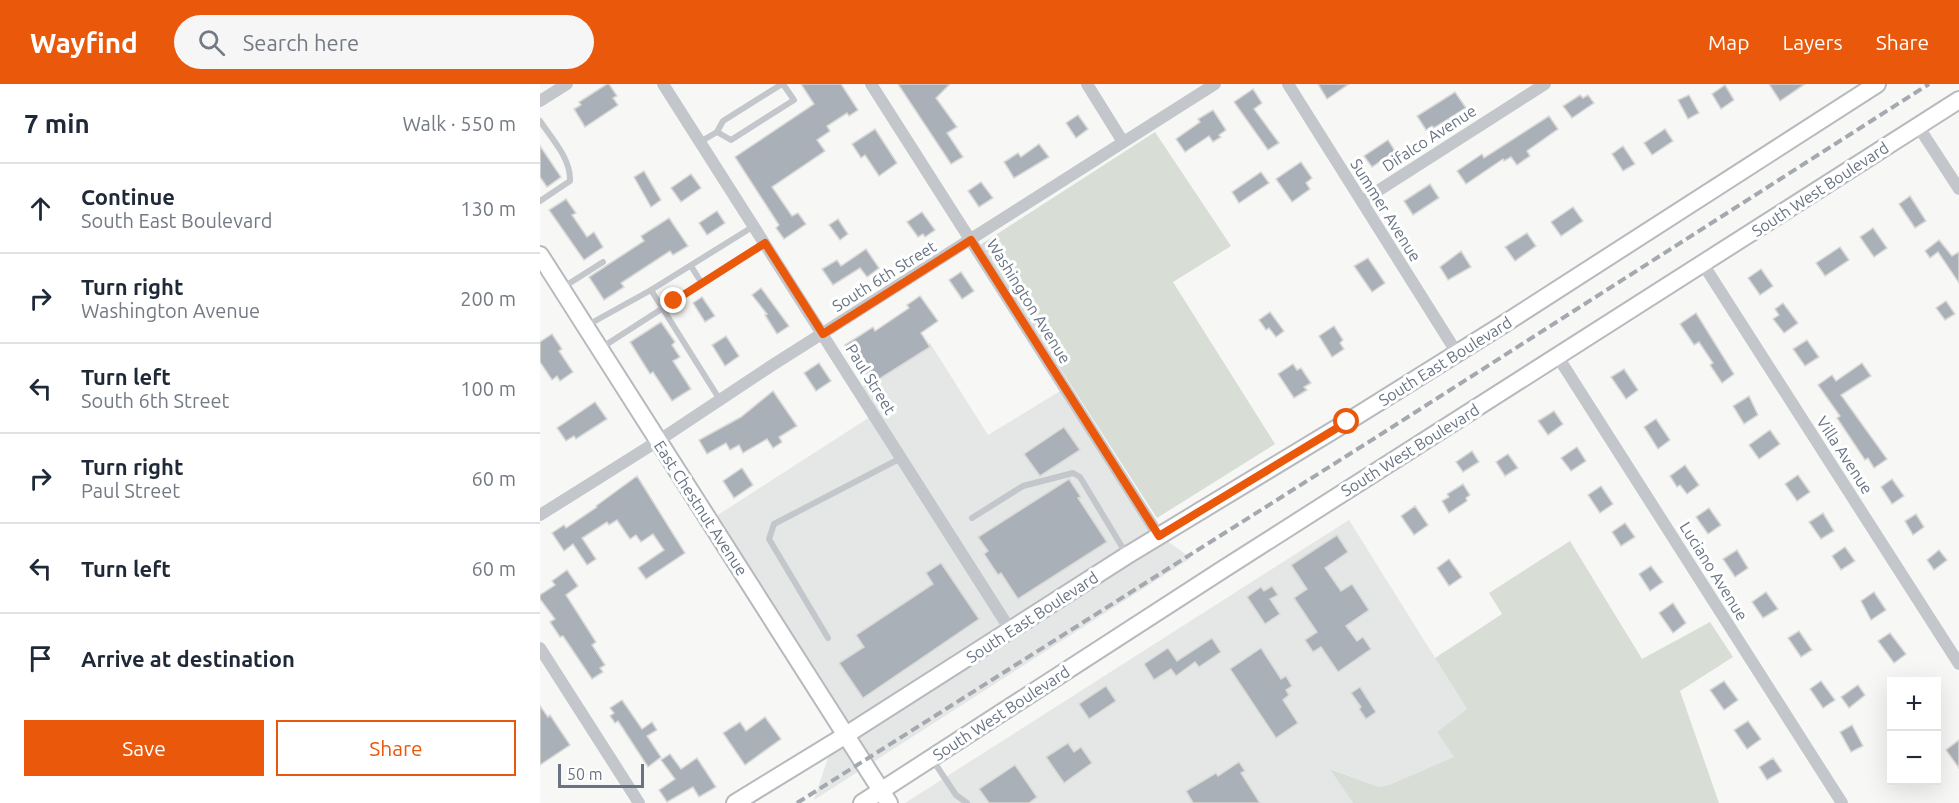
<!DOCTYPE html>
<meta charset="utf-8">
<style>
:root{--surface:#fff;--page:#f6f6f7;--text:#1f2937;--muted:#747a83;--line:#e0e1e3;--accent:#ea580c}
body{margin:0;font-family:Ubuntu,sans-serif;background:var(--page);color:var(--text)}
.controls{position:absolute;right:18px;bottom:18px;display:grid;overflow:hidden;border-radius:0px;box-shadow:0 6px 24px #0002}
.controls button{width:54px;height:54px;display:grid;place-items:center;padding:0;border:0;border-bottom:2px solid var(--line);background:var(--surface);color:var(--text);font:30px sans-serif}
.scale{position:absolute;left:18px;bottom:15px;width:86px;box-sizing:border-box;padding-left:6px;border:3px solid #687484;border-top:0;font-size:16px;line-height:21px;white-space:nowrap;color:#687484;-webkit-text-stroke:4px #fff;paint-order:stroke}
.stop{position:absolute;width:18px;height:18px;margin:-14px;border:4px solid #ea580c;border-radius:50%;background:#fff}
.stop.end{background:#ea580c;border-color:#fff;box-shadow:0 2px 6px #0008}
.list{margin:0;padding:0;list-style:none}
h2{display:flex;justify-content:space-between;align-items:center;height:78px;margin:0;padding:0 24px;font-size:26px}
h2 small{font-size:20px;font-weight:400;color:var(--muted)}
.list li{display:grid;grid-template-columns:39px 1fr auto;gap:18px;align-items:center;box-sizing:border-box;height:90px;padding:0 24px;border-top:2px solid var(--line)}
.list b{display:block;font-size:22px;white-space:nowrap}
.list p{margin:0;font-size:20px;white-space:nowrap;color:var(--muted)}
.list em{font-size:20px;font-style:normal;color:var(--muted)}
.actions{display:flex;gap:12px;padding:18px 24px}
.actions a{flex:1;padding:14px 0;border:2px solid var(--accent);border-radius:0px;text-align:center;font-size:21px;color:var(--accent)}
.actions .main{background:var(--accent);color:#fff}
.icon{flex:none;width:33px;height:33px;fill:none;stroke:currentColor;stroke-width:2;stroke-linecap:round;stroke-linejoin:round}
.map{position:relative;flex:none;width:1419px;height:719px;overflow:hidden}
header{display:flex;align-items:center;gap:36px;box-sizing:border-box;height:84px;padding:0 30px;background:var(--accent);color:#fff}
header strong{font-size:28px}
nav{display:flex;gap:33px;margin-inline-start:auto;font-size:21px}
.search{width:420px;height:54px;background:var(--page);display:flex;align-items:center;gap:15px;box-sizing:border-box;padding:0 21px;border-radius:33px;color:var(--muted);font-size:22px}
main{display:flex}
aside{flex:1;background:var(--surface)}
.map>svg:first-child{display:block}
</style>
<header>
<strong>Wayfind</strong>
<div class="search"><svg class="icon" aria-label="search" viewBox="0 0 24 24"><circle cx="10" cy="10" r="6"/><path d="M15 15l6 6"/></svg>Search here</div>
<nav><a>Map</a><a>Layers</a><a>Share</a></nav>
</header>
<main>
<aside>
<h2>7 min<small>Walk · 550 m</small></h2>
<ul class="list">
<li><svg class="icon" aria-label="ahead" viewBox="0 0 24 24"><path d="M12 20V5M6 11l6-6 6 6"/></svg><div><b>Continue</b><p>South East Boulevard</p></div><em>130 m</em></li>
<li><svg class="icon" aria-label="right" viewBox="0 0 24 24"><path d="M7 20v-9h11M14 6l5 5-5 5"/></svg><div><b>Turn right</b><p>Washington Avenue</p></div><em>200 m</em></li>
<li><svg class="icon" aria-label="left" viewBox="0 0 24 24"><path d="M17 20v-9H6M10 6l-5 5 5 5"/></svg><div><b>Turn left</b><p>South 6th Street</p></div><em>100 m</em></li>
<li><svg class="icon" aria-label="right" viewBox="0 0 24 24"><path d="M7 20v-9h11M14 6l5 5-5 5"/></svg><div><b>Turn right</b><p>Paul Street</p></div><em>60 m</em></li>
<li><svg class="icon" aria-label="left" viewBox="0 0 24 24"><path d="M17 20v-9H6M10 6l-5 5 5 5"/></svg><div><b>Turn left</b></div><em>60 m</em></li>
<li><svg class="icon" aria-label="arrive" viewBox="0 0 24 24"><path d="M6 21V4h12l-3 4 3 4H6"/></svg><div><b>Arrive at destination</b></div></li>
</ul>
<div class="actions"><a class="main">Save</a><a>Share</a></div>
</aside>
<div class="map">
<svg width="1419" height="719" viewBox="0 0 1419 719">
<rect width="100%" height="100%" fill="#f7f7f5"/>
<!-- built -->
<g fill="#e5e6e6">
<path d="M390,259l58,92 77,-47 91,145 35,25 -377,242 25,-75 -129,-205 163,-105 -16,-25z"/>
<path d="M809,436l118,189 -29,23 17,25 -66,28 -10,2 -48,-18 22,34h-448z"/>
</g>
<!-- green -->
<g fill="#d8ded6">
<path d="M615,48l76,114 -58,36 102,162 -118,74 -177,-273z"/>
<path d="M1030,457l72,118 68,-37 23,35 -53,34 39,112h-366l-23,-34 49,18 10,-2 65,-28 -17,-25 30,-23 -32,-51 67,-44 -13,-21z"/>
</g>
<!-- building -->
<g fill="#aab0b7" stroke="#d9d9d7" stroke-width="1.5">
<path d="M67,0h2l8,12 -4,2 5,7 -33,22 -11,-18 7,-4 -2,-3z"/>
<path d="M261,0h40l17,26 -9,6 -2,-3 -20,13 3,5 -13,9 8,11 -53,36 20,29 6,-3 8,11 -22,15 -8,-11 3,-3 -44,-68 79,-53z"/>
<path d="M358,0h52l-14,14 21,29 -10,6 16,24 -12,7z"/>
<path d="M778,0h31l-22,15z"/>
<path d="M1229,0h36l-25,17z"/>
<path d="M1185,1l9,15 -13,9 -9,-15z"/>
<path d="M713,5l9,14 -8,6 25,34 -11,7 -34,-48z"/>
<path d="M915,8l11,16 -32,20 -2,-2 -6,4 -9,-14z"/>
<path d="M1040,11l3,3 5,-3 6,8 -22,15 -9,-12z"/>
<path d="M1149,11l10,18 -11,6 -10,-19z"/>
<path d="M673,26l13,20 -7,5 2,2 -8,5 -4,-6 -24,16 -9,-13 24,-17 -2,-3z"/>
<path d="M538,31l10,14 -12,9 -10,-15z"/>
<path d="M1009,32l9,13 -31,22 3,5 -13,9 -6,-8 -7,4 -1,-2 -37,25 -9,-13 25,-17 2,4z"/>
<path d="M335,45l22,34 -18,13 -14,-21 -4,3 -9,-14z"/>
<path d="M1125,45l8,12 -21,14 -8,-12z"/>
<path d="M848,56l7,11 -23,16 -8,-11z"/>
<path d="M499,60l10,13 -35,21 -10,-16 14,-9 3,4z"/>
<path d="M0,62l21,31 -14,10 -7,-10z"/>
<path d="M1083,62l12,18 -12,7 -11,-17z"/>
<path d="M761,78l11,16 -6,5 4,6 -18,13 -16,-23z"/>
<path d="M104,87l17,29 -10,7 -17,-30z"/>
<path d="M721,88l8,11 -30,20 -7,-11z"/>
<path d="M151,90l10,14 -20,14 -10,-14z"/>
<path d="M441,98l12,16 -14,9 -11,-16z"/>
<path d="M890,100l9,14 -26,17 -9,-14z"/>
<path d="M1370,112l16,25 -11,7 -16,-24z"/>
<path d="M26,115l10,14 -4,2 15,22 7,-5 9,15 -19,13 -35,-50z"/>
<path d="M1033,123l10,14 -22,15 -10,-14z"/>
<path d="M177,127l8,12 -18,12 -8,-12z"/>
<path d="M382,128l13,18 -10,7 -2,-3 -5,3 -11,-15z"/>
<path d="M129,134l19,28 -15,9 -3,-4 -49,32 3,4 -20,13 -15,-23 55,-36 -3,-5z"/>
<path d="M298,135l10,15 -8,6 -11,-15z"/>
<path d="M1333,144l14,20 -13,9 -14,-20z"/>
<path d="M987,149l9,13 -21,15 -10,-14z"/>
<path d="M1399,156l13,16 7,-4v31l-21,-31 -8,6 -5,-7z"/>
<path d="M1300,163l9,13 -24,16 -9,-13z"/>
<path d="M326,165l13,19 -12,9 -7,-9 -27,17 -11,-16 15,-9 4,6z"/>
<path d="M921,167l10,16 -23,13 -8,-13z"/>
<path d="M828,174l17,25 -13,9 -18,-26z"/>
<path d="M1221,185l12,17 -13,9 -12,-17z"/>
<path d="M421,188l13,19 -12,8 -13,-19z"/>
<path d="M221,204l28,38 -12,8 -12,-19 2,-1 -15,-19z"/>
<path d="M380,212l18,25 -17,12 9,14 -57,36 -28,-38 28,-18 2,4 34,-23 -2,-3z"/>
<path d="M162,213l13,19 -10,6 -12,-19z"/>
<path d="M1406,217l9,13 -10,6 -9,-12z"/>
<path d="M1243,219l15,20 -14,10 -11,-14 6,-4 -4,-6z"/>
<path d="M730,228l14,19 -8,6 -7,-9 -3,2 -7,-10z"/>
<path d="M1156,229l38,61 -12,9 -12,-18 3,-2 -14,-21 -5,3 -14,-21z"/>
<path d="M121,238l14,20 -3,3 8,12 -7,4 18,28 -19,12 -19,-29 -3,2 -20,-32z"/>
<path d="M794,242l9,14 -3,3 4,6 -12,8 -13,-21z"/>
<path d="M12,250l10,15 -3,2 14,21 -13,9 -3,-5 -5,4 -12,-18v-20z"/>
<path d="M186,252l13,20 -14,10 -13,-21z"/>
<path d="M1267,256l12,17 -14,9 -12,-17z"/>
<path d="M279,279l12,18 -15,10 -12,-18z"/>
<path d="M1322,279l9,13 -30,19 46,64 -13,9 -6,-10 -3,2 -28,-42 3,-2 -22,-31 14,-10 4,6z"/>
<path d="M753,280l4,6 4,-2 10,15 -7,4 3,3 -13,8 -16,-24z"/>
<path d="M1084,285l14,21 -12,9 -15,-22z"/>
<path d="M233,307l24,35 -18,11 3,5 -9,6 -6,-9 -24,14 -4,-8 -9,5 -4,-7 -19,11 -8,-14 42,-23z"/>
<path d="M1209,312l9,19 -14,9 -11,-18z"/>
<path d="M55,318l12,17 -31,20 -2,-3 -8,5 -9,-13z"/>
<path d="M1014,327l9,13 -15,11 -10,-14z"/>
<path d="M1116,335l14,21 -12,9 -14,-22z"/>
<path d="M524,343l16,23 -40,26 -16,-22z"/>
<path d="M1230,346l10,14 -21,15 -10,-14z"/>
<path d="M1037,363l9,14 -15,10 -10,-13z"/>
<path d="M932,367l7,11 -16,10 -7,-10z"/>
<path d="M968,370l10,14 -13,8 -9,-14z"/>
<path d="M1145,381l14,20 -12,9 -7,-9 -3,2 -7,-11z"/>
<path d="M202,384l11,17 -19,13 -11,-17z"/>
<path d="M1258,391l12,17 -13,9 -12,-17z"/>
<path d="M97,392l48,77 -39,26 -8,-11 26,-18 -11,-16 -12,8 -5,-7 -6,4 -13,-19 -8,5 -2,-3 -25,16 14,21 -9,6 -14,-21 -9,7 -12,-18 12,-8 2,3 31,-21 -1,-1z"/>
<path d="M529,395l12,18 -3,1 29,44 -89,57 -17,-26 -3,2 -14,-21 4,-3 -10,-14z"/>
<path d="M1352,395l12,17 -12,8 -11,-17z"/>
<path d="M923,400l7,11 -4,3 1,3 -18,12 -7,-12 7,-4 -2,-3z"/>
<path d="M1061,402l12,18 -13,9 -12,-18z"/>
<path d="M875,422l13,19 -14,10 -13,-19z"/>
<path d="M1169,424l12,17 -13,9 -12,-17z"/>
<path d="M1283,429l11,18 -13,8 -12,-17z"/>
<path d="M1376,430l8,13 -11,8 -8,-14z"/>
<path d="M1085,439l10,14 -14,9 -9,-14z"/>
<path d="M797,451l11,17 -23,16 16,23 11,-7 17,26 -23,16 11,15 6,-4 8,12 -33,23 -17,-25 -8,5 -8,-12 12,-8 -23,-34 13,-9 -16,-24z"/>
<path d="M1305,463l10,14 -14,9 -9,-14z"/>
<path d="M1197,466l11,18 -13,9 -12,-18z"/>
<path d="M1399,466l8,10 -13,10 -7,-10z"/>
<path d="M909,475l13,18 -13,9 -12,-18z"/>
<path d="M401,479l38,56 -116,79 -24,-35 25,-16 -8,-12 77,-51 -7,-11z"/>
<path d="M1111,482l12,16 -13,9 -11,-17z"/>
<path d="M27,486l11,16 -12,9 30,47 -4,3 13,20 -5,3 3,4 -11,7 -29,-43 -3,1 -10,-15 5,-3 -15,-20v-4l15,-10 -3,-4z"/>
<path d="M732,502l6,9 -8,4 10,15 -15,10 -18,-27 14,-10 3,4z"/>
<path d="M1226,508l12,17 -15,9 -11,-16z"/>
<path d="M1334,508l12,18 -15,10 -10,-19z"/>
<path d="M1133,519l13,20 -13,10 -14,-20z"/>
<path d="M1259,547l13,19 -11,7 -13,-19z"/>
<path d="M1350,549l16,21 -12,9 -16,-22z"/>
<path d="M672,554l9,14 -22,15 -4,-5 -19,14 -5,-7 -17,11 -10,-16 24,-16 9,13z"/>
<path d="M721,564l20,31 5,-3 6,10 -6,4 3,5 -6,5 15,23 -22,15 -46,-69z"/>
<path d="M1184,597l14,19 -14,10 -14,-20z"/>
<path d="M1281,597l14,19 -12,8 -13,-19z"/>
<path d="M1318,601l7,10 -16,13 -8,-11z"/>
<path d="M566,602l10,15 -27,18 -10,-15z"/>
<path d="M820,603l16,25 -10,7 -7,-10 2,-2 -10,-14z"/>
<path d="M82,616l20,29 10,-7 5,8 -10,6 14,21 -13,10 -26,-40 -4,-6 -3,2 -5,-7 4,-3 -4,-5z"/>
<path d="M0,622l8,11 2,-2 20,30 -30,20z"/>
<path d="M225,633l16,22 -36,26 -22,-32 17,-11 6,9z"/>
<path d="M1208,637l13,18 -14,10 -13,-19z"/>
<path d="M1312,641l11,21 -12,6 -11,-20z"/>
<path d="M1419,656v28l-13,-18z"/>
<path d="M528,659l6,9 7,-5 11,16 -28,20 -18,-26z"/>
<path d="M130,670l11,15 16,-11 19,29 -17,10 -6,-10 -26,15 -8,-12 16,-11 -14,-19z"/>
<path d="M1233,674l9,13 -15,9 -8,-13z"/>
<path d="M699,678l6,9 -4,2 19,30h-67l-7,-12 30,-18 2,3z"/>
<path d="M475,681l22,32 -8,6h-40l-10,-14z"/>
</g>
<g fill="none" stroke-linecap="round" stroke-linejoin="round">
<defs>
<g id="secondary">
<path d="M0,171l349,548"/>
<path d="M195,719l111,-68 280,-179 221,-134 160,-100 370,-238"/>
<path d="M322,719l360,-233 737,-470"/>
</g>
</defs>
<!-- secondary casing -->
<use href="#secondary" stroke="#b6b9be" stroke-width="20"/>
<!-- lane -->
<g stroke="#c3c6ca" stroke-width="6">
<path d="M0,37c12,18 31,38 30,60l-30,20"/>
<path d="M177,48l14,8 63,-40 -11,-16"/>
<path d="M160,58l17,-10 6,-11 59,-37"/>
<path d="M151,182l10,16"/>
<path d="M22,204l41,-26"/>
<path d="M111,206l69,110"/>
<path d="M46,242l65,-36 103,-64"/>
<path d="M61,264l163,-105"/>
<path d="M432,434l51,-32 50,-13 7,4 47,78"/>
<path d="M288,554l-59,-99 5,-15 127,-66"/>
<path d="M392,675l24,36 11,8"/>
</g>
<!-- street -->
<g stroke="#c3c6ca" stroke-width="12">
<path d="M123,0l348,547"/>
<path d="M331,0l288,452"/>
<path d="M547,0l36,58"/>
<path d="M748,0l169,269"/>
<path d="M0,17l27,-17"/>
<path d="M1378,42l41,63"/>
<path d="M822,117l183,-117"/>
<path d="M1163,180l256,400"/>
<path d="M1018,273l284,446"/>
<path d="M0,431l118,-74 113,-75 444,-282"/>
<path d="M0,564l99,155"/>
</g>
<!-- secondary -->
<use href="#secondary" stroke="#fff" stroke-width="16"/>
<!-- rail -->
<path stroke="#a4a9af" stroke-width="4" stroke-dasharray="9 4.5" stroke-linecap="butt" d="M257,719l578,-365 554,-354"/>
</g>
<g fill="none" stroke-linecap="round" stroke-linejoin="round">
<!-- route -->
<path stroke="#ea580c" stroke-width="8" d="M134,217l91,-58 58,91 148,-94 188,296 188,-114"/>
</g>
<g text-anchor="middle" stroke-width="6" stroke-linejoin="round" paint-order="stroke">
<!-- street labels -->
<g font-size="16" fill="#687484" stroke="#fff">
<text transform="translate(889 54) rotate(-33)" y="6">Difalco Avenue</text>
<text transform="translate(1280 105) rotate(-33)" y="6">South West Boulevard</text>
<text transform="translate(846 126) rotate(58)" y="6">Summer Avenue</text>
<text transform="translate(344 192) rotate(-32)" y="6">South 6th Street</text>
<text transform="translate(489 217) rotate(58)" y="6">Washington Avenue</text>
<text transform="translate(905 277) rotate(-32)" y="6">South East Boulevard</text>
<text transform="translate(331 295) rotate(58)" y="6">Paul Street</text>
<text transform="translate(870 366) rotate(-32)" y="6">South West Boulevard</text>
<text transform="translate(1305 371) rotate(57)" y="6">Villa Avenue</text>
<text transform="translate(161 424) rotate(57)" y="6">East Chestnut Avenue</text>
<text transform="translate(1174 487) rotate(58)" y="6">Luciano Avenue</text>
<text transform="translate(492 533) rotate(-33)" y="6">South East Boulevard</text>
<text transform="translate(461 629) rotate(-33)" y="6">South West Boulevard</text>
</g>
</g>
</svg>
<div class="controls">
<button>+</button>
<button>−</button>
</div>
<div class="scale">50 m</div>
<div class="stop" style="left:807px;top:338px"></div>
<div class="stop end" style="left:134px;top:217px"></div>
</div>
</main>
